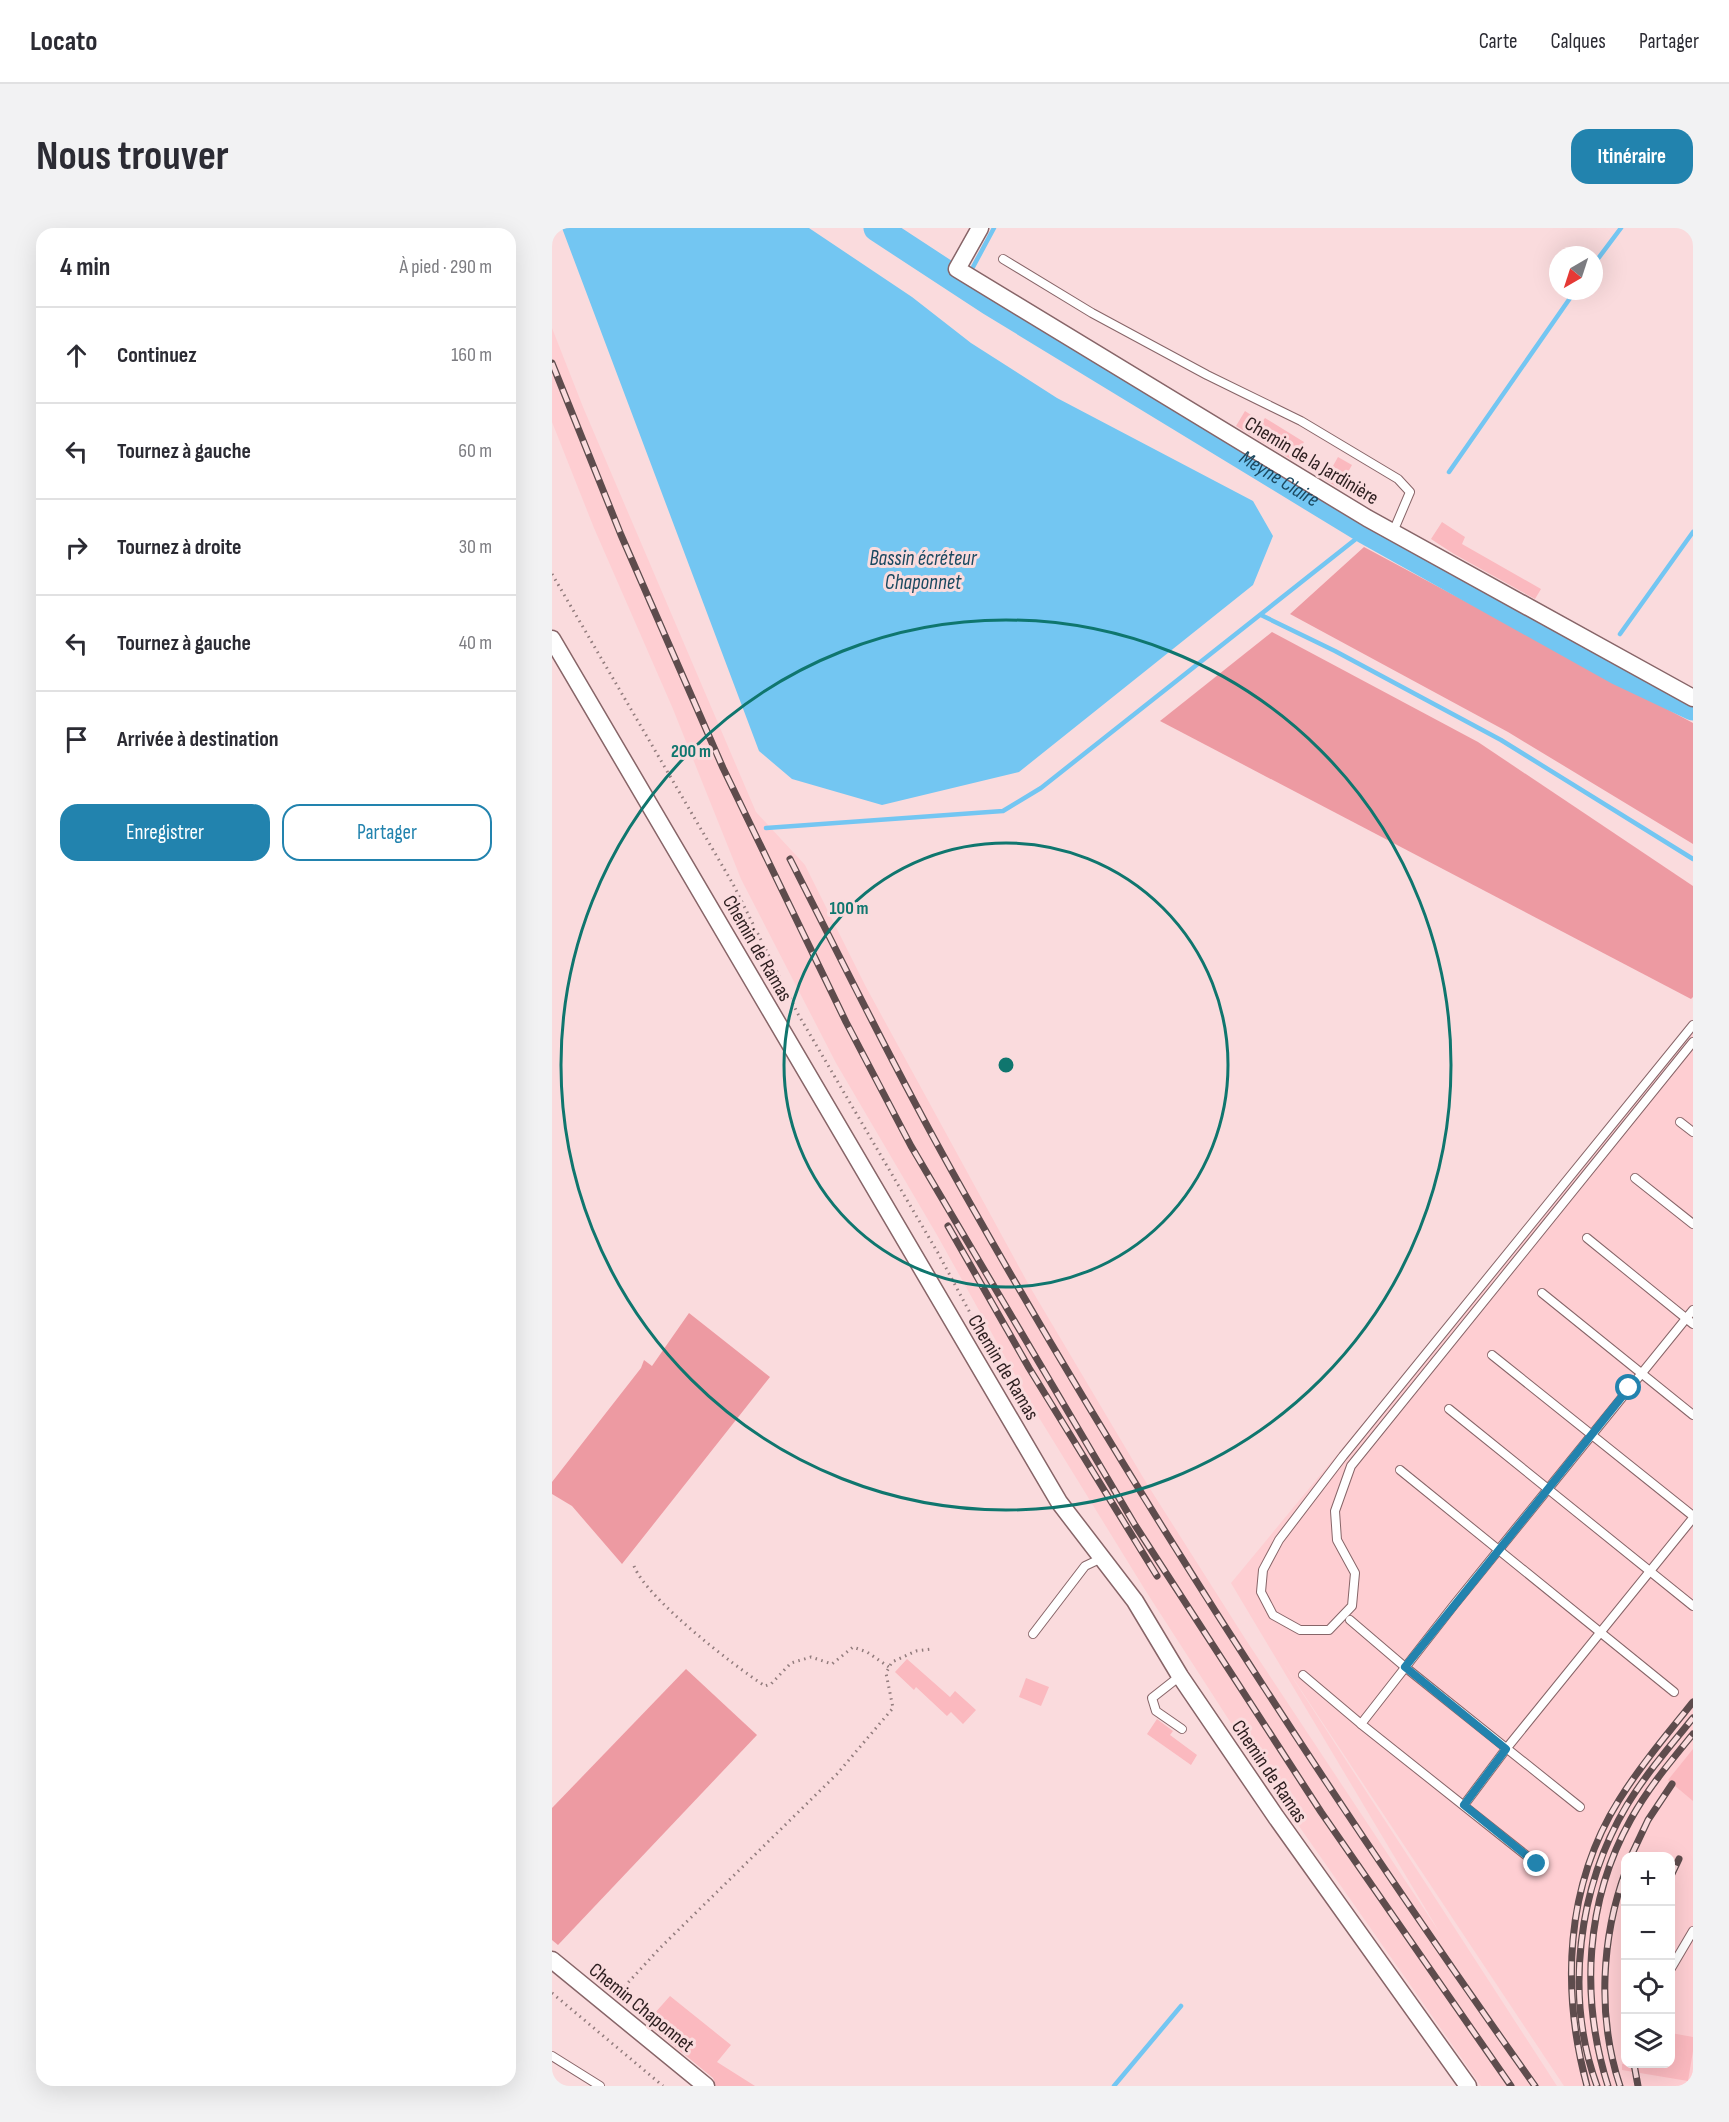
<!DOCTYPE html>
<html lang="fr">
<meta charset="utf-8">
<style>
:root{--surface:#fff;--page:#f2f2f3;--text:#2b2b33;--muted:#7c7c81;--line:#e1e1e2;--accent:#2283ae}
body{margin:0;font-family:"Sofia Sans Condensed",sans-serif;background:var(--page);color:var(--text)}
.controls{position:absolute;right:18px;bottom:18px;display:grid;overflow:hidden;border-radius:12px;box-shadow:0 6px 24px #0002}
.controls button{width:54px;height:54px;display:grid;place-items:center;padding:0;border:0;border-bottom:2px solid var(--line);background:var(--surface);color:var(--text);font:30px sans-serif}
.compass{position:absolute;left:997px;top:18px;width:54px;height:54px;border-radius:50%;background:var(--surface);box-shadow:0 6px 24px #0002;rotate:219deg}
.stop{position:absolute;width:18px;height:18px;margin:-14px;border:4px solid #2283ae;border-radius:50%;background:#fff}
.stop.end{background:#2283ae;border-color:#fff;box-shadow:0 2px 6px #0008}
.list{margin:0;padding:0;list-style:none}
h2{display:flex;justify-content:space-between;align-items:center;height:78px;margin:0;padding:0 24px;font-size:26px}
h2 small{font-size:20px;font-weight:400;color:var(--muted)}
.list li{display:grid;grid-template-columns:39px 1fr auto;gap:18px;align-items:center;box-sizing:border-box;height:96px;padding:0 24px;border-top:2px solid var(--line)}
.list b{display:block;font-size:22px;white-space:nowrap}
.list em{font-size:20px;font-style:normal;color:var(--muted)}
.actions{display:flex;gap:12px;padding:18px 24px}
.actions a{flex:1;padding:14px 0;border:2px solid var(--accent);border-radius:18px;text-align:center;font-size:21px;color:var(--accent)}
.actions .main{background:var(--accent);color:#fff}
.icon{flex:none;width:33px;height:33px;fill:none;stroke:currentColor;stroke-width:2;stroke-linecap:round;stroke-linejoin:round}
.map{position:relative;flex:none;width:1141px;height:1858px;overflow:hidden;border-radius:18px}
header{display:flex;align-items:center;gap:36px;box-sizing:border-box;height:84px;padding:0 30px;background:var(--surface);border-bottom:2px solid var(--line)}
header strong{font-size:28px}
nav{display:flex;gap:33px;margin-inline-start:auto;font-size:21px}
.intro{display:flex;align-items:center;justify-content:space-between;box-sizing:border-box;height:144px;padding:0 36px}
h1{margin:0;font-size:42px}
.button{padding:15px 27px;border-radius:18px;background:var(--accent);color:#fff;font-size:21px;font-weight:700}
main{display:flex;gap:36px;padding:0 36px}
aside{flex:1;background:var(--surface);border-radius:18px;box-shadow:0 6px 24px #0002}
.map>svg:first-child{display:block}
</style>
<header>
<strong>Locato</strong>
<nav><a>Carte</a><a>Calques</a><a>Partager</a></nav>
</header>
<div class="intro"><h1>Nous trouver</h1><a class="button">Itinéraire</a></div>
<main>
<aside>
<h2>4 min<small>À pied · 290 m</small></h2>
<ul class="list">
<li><svg class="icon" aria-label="ahead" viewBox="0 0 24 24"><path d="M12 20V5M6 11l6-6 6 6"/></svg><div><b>Continuez</b></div><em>160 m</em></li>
<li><svg class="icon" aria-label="left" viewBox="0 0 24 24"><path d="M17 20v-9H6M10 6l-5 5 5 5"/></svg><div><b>Tournez à gauche</b></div><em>60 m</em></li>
<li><svg class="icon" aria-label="right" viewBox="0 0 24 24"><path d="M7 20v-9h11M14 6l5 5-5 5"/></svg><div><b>Tournez à droite</b></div><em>30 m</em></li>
<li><svg class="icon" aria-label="left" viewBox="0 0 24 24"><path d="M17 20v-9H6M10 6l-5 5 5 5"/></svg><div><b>Tournez à gauche</b></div><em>40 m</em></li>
<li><svg class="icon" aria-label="arrive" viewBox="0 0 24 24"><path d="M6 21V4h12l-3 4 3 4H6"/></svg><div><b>Arrivée à destination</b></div></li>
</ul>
<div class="actions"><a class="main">Enregistrer</a><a>Partager</a></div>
</aside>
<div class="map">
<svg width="1141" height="1858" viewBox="0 0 1141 1858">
<rect width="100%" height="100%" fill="#fadbdd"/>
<!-- built -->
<path fill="#feced2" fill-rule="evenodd" d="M0,100l31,79 173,405 49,53 61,122 164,300 117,197 99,156 194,293 -209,-350 462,-559v1062h-129l-285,-429 278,429h-76l-201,-287 -133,-206 -109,-177 -101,-181 -101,-172 -95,-184 -68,-170 -79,-181 -42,-106zM1074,1628h44v208h-44z"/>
<!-- green -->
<g fill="#ed9aa2">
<path d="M812,319l329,176v121l-185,-112 -218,-118z"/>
<path d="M720,404l206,110 215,144v111l-2,2 -531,-278z"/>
<path d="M137,1085l81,64 -148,187 -50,-58 -20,-12v-12l89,-114 3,-8 8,6z"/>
<path d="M134,1441l71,66 -199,210 -6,-5v-132z"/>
</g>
<!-- water -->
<path fill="#73c6f2" d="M10,0h247l103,69 59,46 86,55 196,103 20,35 -20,49 -234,187 -137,33 -90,-26 -33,-28z"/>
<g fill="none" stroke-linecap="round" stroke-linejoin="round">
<!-- stream -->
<g stroke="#73c6f2" stroke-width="4.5">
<path d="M1042,36l27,-36"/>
<path d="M421,39l21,-39"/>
<path d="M897,244l126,-181"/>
<path d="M709,387l74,36 166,89 192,119"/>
<path d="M1068,406l73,-102"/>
<path d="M214,600l237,-17 38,-23 325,-257"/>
<path d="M562,1858l67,-80"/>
</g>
<!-- river -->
<path stroke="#73c6f2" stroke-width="27" id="s1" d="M325,0l113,74 376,229 251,140 76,36"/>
</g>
<!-- building -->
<g fill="#fbb9bf">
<path d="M693,183l17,11 3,-4 39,24 -12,18 -56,-34z"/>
<path d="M786,229l14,8 -13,23 -14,-8z"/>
<path d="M890,294l23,15 -3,7 79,45 -6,10 -81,-45 -23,-15z"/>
<path d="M355,1431l43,38 5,-6 21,19 -13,14 -12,-12 -4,4 -31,-29 -2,3 -19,-18z"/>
<path d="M474,1450l23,9 -8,19 -22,-9z"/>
<path d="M605,1491l16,12 -3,4 27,20 -6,10 -44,-31z"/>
<path d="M1141,1521v52l-25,-21z"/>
<path d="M118,1768l61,49 -14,17 38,24h-39l-3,-8 -67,-55z"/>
<path d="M1119,1805l22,4v14l-5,30 -66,-11v-6h49z"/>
</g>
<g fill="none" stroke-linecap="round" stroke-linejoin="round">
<defs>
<g id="service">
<path d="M451,31l89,54 115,62 94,46 97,58 12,13 -17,40"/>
<path d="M1141,797l-350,431 -64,84 -16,30 -2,22 12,23 27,15h29l23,-24 3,-33 -18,-33 -2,-29 16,-45 342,-424"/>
<path d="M1128,894l13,10"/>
<path d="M1083,950l58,46"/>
<path d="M1035,1010l106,86"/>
<path d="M990,1065l151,122"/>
<path d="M940,1127l201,161"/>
<path d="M897,1181l244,197"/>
<path d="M848,1242l274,222"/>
<path d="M798,1392l55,47 175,140"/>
<path d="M481,1406l52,-68 17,-8"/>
<path d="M751,1447l58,49"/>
<path d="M628,1448l-28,22 4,13 26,18"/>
<path d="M912,1577l42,-56 187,-231"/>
<path d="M985,1636l-176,-140 93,-119 239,-295"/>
<path d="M1118,1742l23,-39"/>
<path d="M0,1828l48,30"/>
</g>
<g id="minor">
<path d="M428,0l-23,41 410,249 326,180"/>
<path d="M0,411l507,863 76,99 45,75 96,141 192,269"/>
<path d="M0,1732l154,126"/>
</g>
</defs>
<!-- service casing -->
<use href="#service" stroke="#876568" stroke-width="10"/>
<!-- minor casing -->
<use href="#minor" stroke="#876568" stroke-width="19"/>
<!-- path -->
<g stroke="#927c7d" stroke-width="3" stroke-dasharray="1.5 4.5" stroke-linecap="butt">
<path d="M0,346l181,310 65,130 140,239 61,114"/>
<path d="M82,1338c13,33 99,99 131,120l6,-2 20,-21 20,-6 21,7 21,-17 14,5 22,15"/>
<path d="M0,1765l111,93"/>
<path d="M66,1769l6,-10 36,-39 177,-174 56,-66 -7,-35 6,-11 24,-11 16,-2"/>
</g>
<!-- service -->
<use href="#service" stroke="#fff" stroke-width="8"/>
<!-- minor -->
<use href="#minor" stroke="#fff" stroke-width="16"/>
<defs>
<g id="rail">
<path d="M0,135l69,172 102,233 123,254 65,124 224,379 186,287 190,274"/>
<path d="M238,631c58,114 114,228 177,339 173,306 365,602 568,888"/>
<path d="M396,998l81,142 128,208"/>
<path d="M1079,1628l17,-36 24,-36"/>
<path d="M1118,1650l9,-19"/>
<path d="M1082,1836l4,22"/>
<path d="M1035,1858c-26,-96 -22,-200 32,-286 22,-35 48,-66 74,-98"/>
<path d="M1045,1858c-33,-90 -19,-199 30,-281 19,-31 43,-59 66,-87"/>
<path d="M1056,1858c-28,-88 -23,-185 23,-267 17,-31 40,-58 62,-85"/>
<path d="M1068,1858c-23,-69 -19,-148 6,-216"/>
</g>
</defs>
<!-- rail casing -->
<use href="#rail" stroke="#5e4c4d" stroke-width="7"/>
<!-- rail -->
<use href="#rail" stroke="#fadbdd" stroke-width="4.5" stroke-dasharray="14" stroke-linecap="butt"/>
</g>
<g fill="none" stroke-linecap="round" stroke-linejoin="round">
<!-- route -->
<path stroke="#2283ae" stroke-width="8" d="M985,1636l-73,-59 42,-56 -101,-82 224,-279"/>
</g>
<!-- distance rings -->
<g fill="none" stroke="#0f766e" stroke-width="3">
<circle cx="454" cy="837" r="222"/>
<circle cx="454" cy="837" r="445"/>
</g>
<g text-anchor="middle" stroke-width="6" stroke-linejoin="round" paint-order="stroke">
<!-- street labels -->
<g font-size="20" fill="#2e2021" stroke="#fadbdd">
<text transform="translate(760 232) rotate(31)" y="7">Chemin de la Jardinière</text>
<text transform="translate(206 720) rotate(60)" y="7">Chemin de Ramas</text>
<text transform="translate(452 1139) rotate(59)" y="7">Chemin de Ramas</text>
<text transform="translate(718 1543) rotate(56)" y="7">Chemin de Ramas</text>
<text transform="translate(90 1779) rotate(39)" y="7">Chemin Chaponnet</text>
</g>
<!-- water labels -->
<g font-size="21" font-style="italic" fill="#1b4960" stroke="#fadbdd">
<text dy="7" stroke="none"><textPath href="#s1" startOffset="474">Meyne Claire</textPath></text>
<text x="371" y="337">Bassin écréteur<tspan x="371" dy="24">Chaponnet</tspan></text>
</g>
</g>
<circle cx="454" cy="837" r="9" fill="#0f766e" stroke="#fadbdd" stroke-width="3"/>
<g font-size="18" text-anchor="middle" font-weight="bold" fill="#0f766e" stroke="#fadbdd" stroke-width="6" stroke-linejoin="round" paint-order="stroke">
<text x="139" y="529">200 m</text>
<text x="297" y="686">100 m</text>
</g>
</svg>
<div class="controls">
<button>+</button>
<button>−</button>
<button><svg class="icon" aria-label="locate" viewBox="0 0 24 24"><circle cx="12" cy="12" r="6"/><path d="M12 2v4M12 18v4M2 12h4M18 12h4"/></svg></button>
<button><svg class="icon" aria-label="layers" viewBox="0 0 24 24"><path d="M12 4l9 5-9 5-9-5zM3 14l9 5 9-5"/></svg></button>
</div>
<svg class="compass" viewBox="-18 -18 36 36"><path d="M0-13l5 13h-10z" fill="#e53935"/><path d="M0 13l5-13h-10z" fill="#7c7c81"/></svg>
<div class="stop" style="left:1077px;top:1160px"></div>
<div class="stop end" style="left:985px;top:1636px"></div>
</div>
</main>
